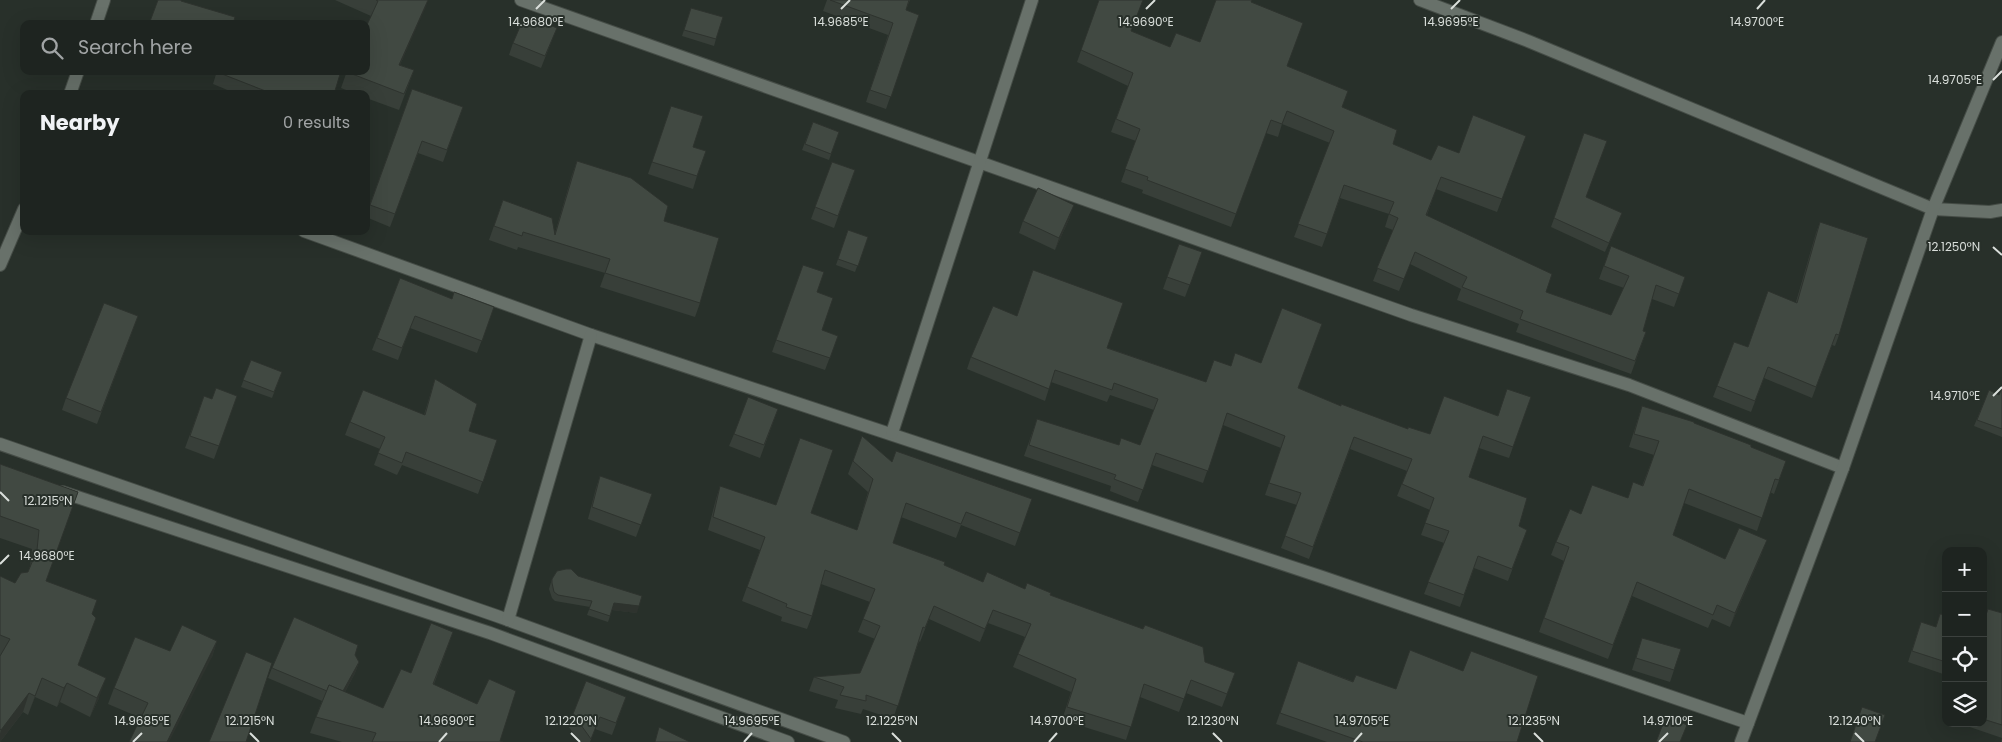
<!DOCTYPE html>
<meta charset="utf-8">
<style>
:root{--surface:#1e2420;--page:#2b302d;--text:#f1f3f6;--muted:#a1a4a5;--line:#3c413e}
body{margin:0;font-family:Poppins,sans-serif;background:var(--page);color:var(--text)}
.controls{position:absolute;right:15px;bottom:15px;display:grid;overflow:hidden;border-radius:10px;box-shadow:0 5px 20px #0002}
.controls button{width:45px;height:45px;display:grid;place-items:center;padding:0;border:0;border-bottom:1px solid var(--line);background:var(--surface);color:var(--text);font:25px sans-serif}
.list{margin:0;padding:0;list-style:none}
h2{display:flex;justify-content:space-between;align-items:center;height:65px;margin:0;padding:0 20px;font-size:21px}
h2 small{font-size:16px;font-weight:400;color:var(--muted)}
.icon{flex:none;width:28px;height:28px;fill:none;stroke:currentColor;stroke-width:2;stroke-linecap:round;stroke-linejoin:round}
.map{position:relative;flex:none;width:2002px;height:742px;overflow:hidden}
.search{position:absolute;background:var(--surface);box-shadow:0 5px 20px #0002;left:20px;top:20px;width:350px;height:55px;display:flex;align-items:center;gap:12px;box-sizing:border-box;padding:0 18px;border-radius:10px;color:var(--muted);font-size:19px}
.panel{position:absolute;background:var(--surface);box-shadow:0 5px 20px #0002;left:20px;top:90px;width:350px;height:145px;border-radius:10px}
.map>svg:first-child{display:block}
</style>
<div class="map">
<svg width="2002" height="742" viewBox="0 0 2002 742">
<rect width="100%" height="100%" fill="#28302a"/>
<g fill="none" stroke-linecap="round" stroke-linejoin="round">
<defs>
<g id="minor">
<path d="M521,0l890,315 218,70 214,83"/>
<path d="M1420,0l108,41 405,168 57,3 12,-2"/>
<path d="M96,24l8,-24"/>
<path d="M70,94l8,-23"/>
<path d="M304,231l287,104 731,242 426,146"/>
<path d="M0,265l24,-56"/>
<path d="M892,433l140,-433"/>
<path d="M0,444l497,172 347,126"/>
<path d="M62,492l428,141 298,109"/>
<path d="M508,620l83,-285"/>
<path d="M1741,742l102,-274 90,-259 69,-167"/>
</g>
</defs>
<!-- minor casing -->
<use href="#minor" stroke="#454c46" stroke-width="14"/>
<!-- minor -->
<use href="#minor" stroke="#68716a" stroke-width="12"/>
</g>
<!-- wall -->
<g fill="#383f39">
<path d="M335,0h93l-28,65 14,5 -15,40 -33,-12v-4h-10l-15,-6 6,-17 24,-55z"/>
<path d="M827,0h83l-4,10 13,5 -33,94 -20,-7 22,-67 -65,-24z"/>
<path d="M1099,0l32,31 39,16 30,-5 51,-40 36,64 106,78 38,16 95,-24 -29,76 -61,-23 -9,26 119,77 65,23 13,-27 -25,-9 12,-33 74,31 -11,30 -22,-8 -9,32 3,1 -15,42 -115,-42 3,-8 -62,-24 4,-11 -51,-25 -11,27 -26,-10 20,-51 -8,-3 4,-13 -49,-16 -18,49 -28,-10 36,-94 -48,-19 -4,13 -12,-4 -35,94 -89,-34 1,-3 -22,-8 15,-41 -25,-9 17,-46 -51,-24z"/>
<path d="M691,8l25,31 -2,7 -32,-10z"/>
<path d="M552,40l-11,28 -32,-13 4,-12z"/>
<path d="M156,71h11l-1,4z"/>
<path d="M217,71l117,23h-97l-24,-10z"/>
<path d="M412,89l51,18 -20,55 -25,-9 -28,74 -24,-10v-2z"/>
<path d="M667,118l26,29 4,29 -4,13 -45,-15z"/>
<path d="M813,122l26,10 -10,28 -27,-10z"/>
<path d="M1584,133l2,64 33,25 -14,30 -54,-25z"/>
<path d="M577,161l87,60 36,82 -5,14 -95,-30 5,-14 -87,-26 -1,3 -28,-10 14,-40 52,33 17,-58z"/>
<path d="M832,162l23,8 -21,58 -23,-9z"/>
<path d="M1070,217l-15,33 -36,-17 4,-12z"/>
<path d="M1820,222l19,113 -4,11 -3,-1 -20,53 -48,-20 -13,34 -38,-15 21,-55 14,5 48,-45 20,-69z"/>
<path d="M848,230l20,7 -13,35 -19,-7z"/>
<path d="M1179,244l23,8 -17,45 -22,-8z"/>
<path d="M803,265l14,27 5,38 16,6 -13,34 -53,-18z"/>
<path d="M400,278l52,21 42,8 -17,46 -67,-25 -12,32 -26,-10z"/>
<path d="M138,316l-41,108 -35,-14 4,-12z"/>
<path d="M1016,316l190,66 92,6 43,18 67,23 22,5 68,-19 33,-18 -22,61 -30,-10 -10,29 50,49 8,4 -19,51 -34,-13 -14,39 -36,-13 20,-51 -23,-8 9,-25 -33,-14 10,-25 -57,-22 -41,110 -28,-11 16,-43 -32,-10 16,-47 -58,-23 -20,58 -51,-18 -14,37 -28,-11 1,-5 -87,-30 13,-37 82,26h21l14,-35 -44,-15 -3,7 -56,-20 -6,19 -78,-32 4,-12z"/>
<path d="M251,360l31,12 -10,26 -31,-11z"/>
<path d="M435,379l34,52 28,9 -19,54 -76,-29 -5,10 -23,-10 6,-16 -35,-14 5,-13 74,-7z"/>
<path d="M2002,388v49l-28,-11 15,-36 10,5z"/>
<path d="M204,396l8,3 25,-3 -23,63 -29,-11z"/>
<path d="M1642,406l52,17 57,24 30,28 -7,19 -4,-2 -13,39 -73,-28 -11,32 52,24 37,-6 -32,74 -18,-8 -4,9 -76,-32 -24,63 -69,-27 25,-71 -13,-6 5,-13 25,-28 47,-16 14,-12 12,-31 -25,-8z"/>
<path d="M778,409l-18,49 -31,-12 5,-12z"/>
<path d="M862,436l30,26 140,37 -17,47 -54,-21 -5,13 -55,-21 -8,26 90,39 42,7 25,6 155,67 30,11 -13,34 -36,-14 -7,19 -39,-15 -14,43 -64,-20 9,-28 -58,-25 12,-30 -37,-14 -8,19 -51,-23 -9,23 -1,-1 -26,78 -30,-10 -2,5 -26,-6 3,-8 -29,-9 5,-14 46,-4 15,-34 -17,-7 12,-30 -49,-18 -9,32 -5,13 -26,-8 1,-4 -40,-16 18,-51 -52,-20 8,-31 4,-13 56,19 35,8 46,17 11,-38 -20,-18z"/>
<path d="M0,464l78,28 -32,89 46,33 -3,23 -11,28 21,33 -9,19 -30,-15 -3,5 -22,-10 -7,18 -5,-3 -23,30v-166l15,7 13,-11 2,-5 2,-18 -32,-11z"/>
<path d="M600,476l52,18 -16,43 -48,-18 8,-31z"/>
<path d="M578,576l59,37 -25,-3 -4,12 -21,-7 3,-8 -35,-6 -3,-3 -3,-9 3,-10z"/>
<path d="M1988,609l14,4v129h-1l1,-4 -41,-14 22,-1v-101z"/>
<path d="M1940,614l6,1v60l-38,-13 13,-40 15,5z"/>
<path d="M453,632l-19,52 66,57 3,1h-161l-32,-9 12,-32 -54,-23 4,-10 83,-13 4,7 -4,11 -10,19 38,16 28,-35z"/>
<path d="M1642,638l32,32 -4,12 -38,-12z"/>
<path d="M217,641l-5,16 -71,61 -33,-14 6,-16 56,-37z"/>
<path d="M1298,661l219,81h-190l-51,-18z"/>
<path d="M626,697l-14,38 -17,-6 -5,13h-10l-12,-16 5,-12z"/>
</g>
<!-- shaded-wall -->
<g fill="#2e332e">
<path d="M428,0l-2,7 -33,73 6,-15z"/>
<path d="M1074,205l-4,12 -15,33 4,-12z"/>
<path d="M1622,213l-3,9 -14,30 4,-9z"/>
<path d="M1767,540l-5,13 -32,74 5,-14z"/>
<path d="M614,603l25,3 -2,7 -25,-3z"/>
<path d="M993,610l-5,13 -8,19 5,-13z"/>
<path d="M217,641l-5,16 -43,85h-2z"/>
<path d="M359,662l-4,11 -18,34 3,-10z"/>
<path d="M42,678l-7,19 -7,18 7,-19z"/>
<path d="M106,678l-7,20 -9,19 7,-19z"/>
<path d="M67,683l-7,19 -3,5 7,-19z"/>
<path d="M29,693l-6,19 -23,30v-8l1,-4z"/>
</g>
<!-- building -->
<g fill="#414942" stroke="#2e332e">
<path d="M158,0h23v1l54,16 -2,7h-84z"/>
<path d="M376,0h52l-29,65 15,5 -10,24 -57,-22 19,-1v-44l12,-26z"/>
<path d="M830,0h79l-3,10 13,5 -28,82 -21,-7 23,-67z"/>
<path d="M1099,0h44l-12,31 39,16 6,-14 24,9 16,-42h36l-1,2 52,21 -16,43 61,25 -6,16 55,23 -4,14 38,16 7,-15 21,8 14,-38 53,21 -24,63 -61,-22 -15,38 126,59 -6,18 65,23 18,-39 -25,-10 7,-20 74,31 -6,17 -23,-9 -13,46 3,1 -11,29 -115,-42 3,-8 -61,-24 5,-10 -52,-25 -11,27 -27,-11 21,-50 -9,-4 5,-12 -50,-17 -17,49 -29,-10 36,-93 -47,-20 -5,13 -11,-4 -35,94 -89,-34 1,-3 -23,-8 15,-40 -24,-10 17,-46 -52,-23z"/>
<path d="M691,8l32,9 -7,22 -32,-9z"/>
<path d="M525,15l32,13 -12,28 -32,-13z"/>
<path d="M217,71h124l-7,23h-61l-56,-22z"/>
<path d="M412,89l51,18 -16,43 -25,-9 -27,73 -25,-9z"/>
<path d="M671,106l32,10 -10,31 13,4 -9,25 -45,-14z"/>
<path d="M813,122l26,10 -8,22 -26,-10z"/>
<path d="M1584,133l23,8 -21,56 36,16 -13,30 -55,-25z"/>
<path d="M577,161l54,17 37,28 -4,15 55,17 -19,65 -95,-30 5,-14 -87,-27 -1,4 -28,-10 9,-26 49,18 3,17z"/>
<path d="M832,162l23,8 -17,46 -23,-9z"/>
<path d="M1038,188l36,17 -15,33 -36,-17z"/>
<path d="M1820,222l48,16 -29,97 -3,-1 -20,53 -48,-20 -13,34 -38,-15 17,-44 14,5 20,-56 29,12z"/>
<path d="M848,230l20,7 -10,29 -20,-7z"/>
<path d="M1179,244l23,8 -12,33 -23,-8z"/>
<path d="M803,265l21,7 -7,20 16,6 -11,32 16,6 -8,22 -54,-18z"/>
<path d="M1033,270l90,33 -16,45 99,34 8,-22 17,6 4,-13 26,10 21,-55 40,16 -24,64 43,18v-2l67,25v-2l22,7 14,-38 54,20 9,-27 24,8 -18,50 -30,-11 -14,41 58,21 -8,28 8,4 -15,39 -34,-13 -14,39 -36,-13 21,-51 -24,-8 9,-25 -32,-14 10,-25 -58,-22 -41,110 -28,-11 16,-43 -32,-10 16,-47 -58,-23 -19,58 -52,-18 -13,37 -29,-11 2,-4 -87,-30 8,-26 82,26 2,-7 19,7 18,-46 -44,-16 -2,7 -57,-20 -6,19 -78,-32 22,-51 24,10z"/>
<path d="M400,278l52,21 2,-7 40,15 -12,34 -67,-25 -13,32 -25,-10z"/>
<path d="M104,303l34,13 -37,96 -35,-14z"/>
<path d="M251,360l31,12 -8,20 -31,-12z"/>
<path d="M435,379l42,25 -8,27 28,9 -14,42 -77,-30 -4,11 -24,-10 7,-16 -35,-15 13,-32 62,25z"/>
<path d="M216,388l21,8 -18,50 -29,-10 14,-40 8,3z"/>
<path d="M2002,388v41l-25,-9 12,-30 10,5z"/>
<path d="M748,397l30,12 -14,36 -30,-11z"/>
<path d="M1642,406l52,16v1l57,22v2l35,14 -7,19 -4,-1 -13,39 -73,-29 -16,46 52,24 14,-31 28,12 -32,73 -18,-8 -4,10 -76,-33 -24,63 -69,-27 25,-71 -13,-5 14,-33 11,5 11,-29 36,13 5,-16 10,4 16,-45 -25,-7z"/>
<path d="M862,436l30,26 4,-11 136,48 -12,34 -54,-21 -5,12 -55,-21 -13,40 52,19 -1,3 39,17 4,-10 38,17 2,-6 24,10 -1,2 93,34 2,-4 58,22 2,15 30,11 -8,21 -36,-14 -7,19 -40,-15 -13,43 -64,-20 9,-28 -58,-25 13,-30 -38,-14 -8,19 -51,-23 -9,22 -2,-1 -25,79 -32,-11v6l-26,-6 4,-8 -30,-10 46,-4 20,-47 -17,-7 12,-30 -50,-19 -13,46 -26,-9 1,-3 -40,-17 18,-50 -52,-20 7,-31 56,19 24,-67 33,12 -22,63 46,17 16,-51 -20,-18z"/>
<path d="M0,464l78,28 -32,89 51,19 -5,14 4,4 -18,47 28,13 -9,20 -30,-15 -3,5 -22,-10 -7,18 -6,-3 -28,37 -1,-1v-73l10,-17 -10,-4v-59l15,7 6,-10 7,-1 9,-22 2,-20 -39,-14z"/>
<path d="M600,476l52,18 -11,31 -49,-18z"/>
<path d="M566,569h5l7,7 64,20 -3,10 -25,-3 -4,13 -21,-7 3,-8 -34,-6 -4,-3 -2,-9v-4l5,-8z"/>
<path d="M1988,609l14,4v112l-19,-6v-95z"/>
<path d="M1940,614l6,1v47l-34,-11 9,-29 15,5z"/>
<path d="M294,617l64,28 -3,10 4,7 -16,29 -14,-6 -2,6 -55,-23z"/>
<path d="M431,623l22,9 -20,52 44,20 12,-25 27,12 -16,50 3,1h-131l4,-9 -60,-16 13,-32 54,23 18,-39 10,4z"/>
<path d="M182,625l35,16 -50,101h-38l19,-39 -34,-15 21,-51 35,14z"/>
<path d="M1642,638l39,11 -7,21 -38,-12z"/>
<path d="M1410,650l53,21 8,-20 67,25 -21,66h-154l-83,-29 18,-52 55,21 3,-7 40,14z"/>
<path d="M246,652l26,11 -26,79h-37z"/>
<path d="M586,681l40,16 -10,26 -16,-6 -9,22 -18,-25z"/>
<path d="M1862,707l23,8 -10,27h-25z"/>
<path d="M1666,716l21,9 -7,17h-24z"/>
<path d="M659,727l31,15h-35z"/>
</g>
<!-- ticks -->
<path fill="none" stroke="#dadfdb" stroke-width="2" d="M536,9l9,-9M841,9l9,-9M1146,9l9,-9M1451,9l9,-9M1757,9l8,-9M1993,80l9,-9M1993,247l9,8M1993,396l9,-9M0,492l9,9M0,564l9,-9M250,733l9,9M571,733l9,9M892,733l9,9M1213,733l9,9M1534,733l9,9M1855,733l9,9M133,742l9,-9M439,742l8,-9M744,742l8,-9M1049,742l8,-9M1354,742l8,-9M1659,742l9,-9"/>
<g font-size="12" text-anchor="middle" fill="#dadfdb" stroke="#28302a" stroke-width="4" stroke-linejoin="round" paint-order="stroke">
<text x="536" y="26">14.9680°E</text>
<text x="841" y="26">14.9685°E</text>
<text x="1146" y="26">14.9690°E</text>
<text x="1451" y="26">14.9695°E</text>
<text x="1757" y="26">14.9700°E</text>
<text x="1955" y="84">14.9705°E</text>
<text x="1954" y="251">12.1250°N</text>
<text x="1955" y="400">14.9710°E</text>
<text x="48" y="505">12.1215°N</text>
<text x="47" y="560">14.9680°E</text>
<text x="142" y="725">14.9685°E</text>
<text x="447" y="725">14.9690°E</text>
<text x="752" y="725">14.9695°E</text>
<text x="1057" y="725">14.9700°E</text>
<text x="1362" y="725">14.9705°E</text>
<text x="1668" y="725">14.9710°E</text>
<text x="250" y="725">12.1215°N</text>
<text x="571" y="725">12.1220°N</text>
<text x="892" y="725">12.1225°N</text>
<text x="1213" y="725">12.1230°N</text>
<text x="1534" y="725">12.1235°N</text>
<text x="1855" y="725">12.1240°N</text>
</g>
</svg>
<div class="controls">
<button>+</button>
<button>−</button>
<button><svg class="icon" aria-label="locate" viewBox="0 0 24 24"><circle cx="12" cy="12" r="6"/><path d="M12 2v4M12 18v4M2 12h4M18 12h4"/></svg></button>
<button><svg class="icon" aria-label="layers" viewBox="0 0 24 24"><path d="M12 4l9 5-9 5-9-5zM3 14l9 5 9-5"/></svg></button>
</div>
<div class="search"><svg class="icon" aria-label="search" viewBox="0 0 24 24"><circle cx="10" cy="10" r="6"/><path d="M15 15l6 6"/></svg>Search here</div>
<section class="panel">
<h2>Nearby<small>0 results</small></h2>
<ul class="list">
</ul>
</section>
</div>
